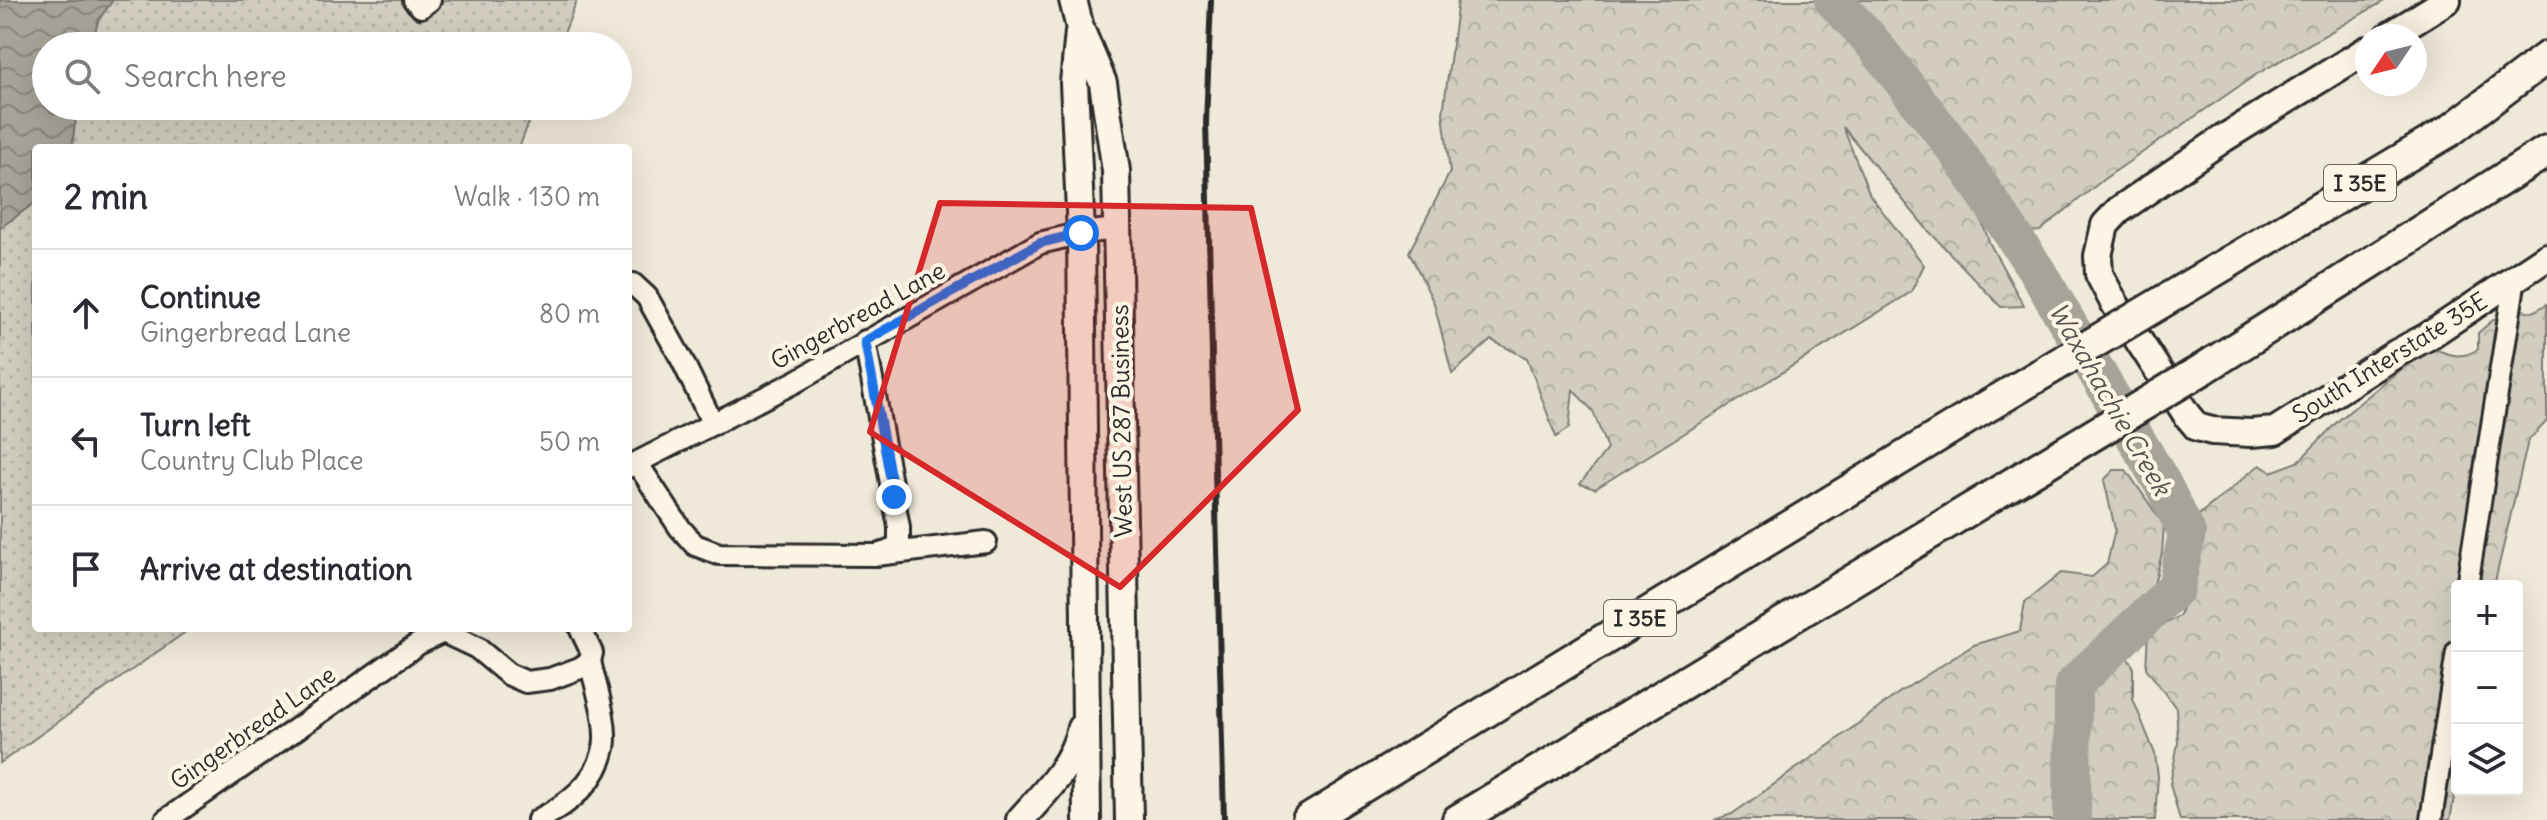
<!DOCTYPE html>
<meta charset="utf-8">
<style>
:root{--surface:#fff;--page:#f2f2f3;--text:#2b2b33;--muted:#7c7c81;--line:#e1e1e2}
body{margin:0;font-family:Delius,sans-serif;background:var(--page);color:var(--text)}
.controls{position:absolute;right:24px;bottom:24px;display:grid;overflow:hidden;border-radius:8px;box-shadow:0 8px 32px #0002}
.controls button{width:72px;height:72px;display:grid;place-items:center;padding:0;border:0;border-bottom:2px solid var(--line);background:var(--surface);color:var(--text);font:40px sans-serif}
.compass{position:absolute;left:2355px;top:24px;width:72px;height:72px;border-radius:50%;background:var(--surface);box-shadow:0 8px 32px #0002;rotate:235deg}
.stop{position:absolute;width:24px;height:24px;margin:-18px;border:6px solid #1a73e8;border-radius:50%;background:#fff}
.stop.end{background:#1a73e8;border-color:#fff;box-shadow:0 2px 8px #0008}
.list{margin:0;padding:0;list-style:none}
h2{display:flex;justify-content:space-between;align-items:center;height:104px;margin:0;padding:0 32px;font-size:34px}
h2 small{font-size:26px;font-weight:400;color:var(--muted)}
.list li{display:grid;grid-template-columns:52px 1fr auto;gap:24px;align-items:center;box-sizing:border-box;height:128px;padding:0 32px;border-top:2px solid var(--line)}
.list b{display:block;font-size:30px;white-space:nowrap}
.list p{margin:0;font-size:26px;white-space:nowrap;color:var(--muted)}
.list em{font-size:26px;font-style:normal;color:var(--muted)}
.icon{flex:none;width:44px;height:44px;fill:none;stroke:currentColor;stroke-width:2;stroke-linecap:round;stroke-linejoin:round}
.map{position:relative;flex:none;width:2547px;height:820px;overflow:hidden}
.search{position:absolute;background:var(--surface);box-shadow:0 8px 32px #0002;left:32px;top:32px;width:600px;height:88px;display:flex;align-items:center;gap:20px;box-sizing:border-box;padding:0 28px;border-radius:44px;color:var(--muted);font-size:30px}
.panel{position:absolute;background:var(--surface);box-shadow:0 8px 32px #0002;left:32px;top:144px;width:600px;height:488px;border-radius:8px}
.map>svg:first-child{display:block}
</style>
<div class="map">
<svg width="2547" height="820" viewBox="0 0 2547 820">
<defs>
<pattern id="green-dots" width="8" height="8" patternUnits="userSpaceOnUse" patternTransform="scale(2)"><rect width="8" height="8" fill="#d2cdc0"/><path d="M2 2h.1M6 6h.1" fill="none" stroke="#b4b0a5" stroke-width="1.8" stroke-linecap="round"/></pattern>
<pattern id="forest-crowns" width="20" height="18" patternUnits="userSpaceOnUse" patternTransform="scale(2)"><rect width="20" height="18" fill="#d2cdc0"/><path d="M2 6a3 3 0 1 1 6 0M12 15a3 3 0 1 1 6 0" fill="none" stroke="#b4b0a5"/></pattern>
<pattern id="water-waves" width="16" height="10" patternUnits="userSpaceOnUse" patternTransform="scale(2)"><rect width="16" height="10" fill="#a6a399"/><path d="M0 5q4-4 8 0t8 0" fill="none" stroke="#87857d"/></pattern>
</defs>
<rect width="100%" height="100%" fill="#efe9da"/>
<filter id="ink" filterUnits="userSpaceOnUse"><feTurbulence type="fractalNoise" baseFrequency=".0125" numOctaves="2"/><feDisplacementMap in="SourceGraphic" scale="16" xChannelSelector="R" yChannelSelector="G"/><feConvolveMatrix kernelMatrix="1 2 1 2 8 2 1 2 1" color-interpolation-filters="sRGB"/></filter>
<g filter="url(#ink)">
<!-- green -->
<path fill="url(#green-dots)" stroke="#7e7c76" stroke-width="2" d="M0,0h577l-18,46h-513v60h489l-16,42h-483v480h155l-191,135z"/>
<!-- forest -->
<g fill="url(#forest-crowns)" stroke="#7e7c76" stroke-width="2">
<path d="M1458,0h928l-129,74 -153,105 -64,52 -18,1 -83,-133 -52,-41 38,71 44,57 21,58 34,62 -23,1 -75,-79 -83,-101 27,68 54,70 -13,27 -316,197 -15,-5 27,-35 -14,-38 -20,-21 -4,38 -13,9 -29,-79 -36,-18 -39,34 -18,-71 -25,-51 41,-80 -7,-59z"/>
<path d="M2547,304v117l-19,20 -34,145h-37v195l-7,39h-270l-10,-36 8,-41 -2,-35 -30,-40 2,-34 32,-19 9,-36 12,-32 -4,-30c10,-10 21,-17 32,-26 10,-9 19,-18 31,-26l11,7 27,-10 41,-42 80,-66 13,-6c17,7 30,12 46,1v-16l22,-19 22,-4 11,2z"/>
<path d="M2114,470h12l38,55 -2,28 -11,43 -15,23 -26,14 23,33v33l22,55 3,22 -3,44h-441l18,-6 99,-70 69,-52 74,-47 46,-14 5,-29 36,-29 31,4 15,-13 8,-35 -11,-49z"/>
</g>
<!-- water -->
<path fill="url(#water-waves)" stroke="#75736d" stroke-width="2" d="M0,0h113l-15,21 -6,25h-46v60h31l-5,42h-36v54l-36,26z"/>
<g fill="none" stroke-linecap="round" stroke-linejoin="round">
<!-- river -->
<path stroke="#a6a399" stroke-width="38" d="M1833,0l35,37 85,109 84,125 125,212 25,50 -11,55 -103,97 -1,135"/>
<defs>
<g id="minor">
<path d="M414,0l7,7 9,-7"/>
<path d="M628,284h5l14,13 35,63 31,64"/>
<path d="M865,341l34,186v17l-9,7 -10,3"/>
<path d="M637,463l43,65 15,17 24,9 157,1 110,-13"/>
<path d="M628,467l169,-86 243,-138 41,-10 37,-4"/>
<path d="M2467,586l48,-308"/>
<path d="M166,820l252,-176 25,-12 34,16 31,26 18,8 24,-3 30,-11 10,-7 2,-8 -12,-25"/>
<path d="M538,820c29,-15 59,-38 66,-72 5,-24 -9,-63 -14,-87"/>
<path d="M2431,820l26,-168"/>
</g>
<g id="major">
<path d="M1073,0l7,28 23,55 13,88 13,649"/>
<path d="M1079,32l-5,51 7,150 6,587"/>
<path d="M2389,36l58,-36"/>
<path d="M2367,50l-143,88 -105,72 -14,15 -7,31 1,18 14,27 74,114 10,12 15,4 39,2 24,-2 122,-78 30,-16 120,-80"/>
<path d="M1020,820c25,-28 53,-55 61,-92"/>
</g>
<g id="highway">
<path d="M2167,299l284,-169 96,-73"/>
<path d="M2203,369l344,-218"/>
<path d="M1308,820l663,-404"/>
<path d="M1458,820l570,-346"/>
</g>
</defs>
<!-- minor casing -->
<use href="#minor" stroke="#2b2b2b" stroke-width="26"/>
<!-- major casing -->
<use href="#major" stroke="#2b2b2b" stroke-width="32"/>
<!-- highway casing -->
<use href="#highway" stroke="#2b2b2b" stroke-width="36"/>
<!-- minor -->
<use href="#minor" stroke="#fcf5e5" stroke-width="20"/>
<!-- major -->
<use href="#major" stroke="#fcf5e5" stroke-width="26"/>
<!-- highway -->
<use href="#highway" stroke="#fcf5e5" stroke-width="30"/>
<!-- rail -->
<path stroke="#2b2b2b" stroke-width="6" d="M1211,0l-5,123 18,697"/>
<defs>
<g id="highway-bridge">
<path d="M1971,416l196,-117"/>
<path d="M2028,474l175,-105"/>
</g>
</defs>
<!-- highway-bridge casing -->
<use href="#highway-bridge" stroke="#2b2b2b" stroke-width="36" stroke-linecap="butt"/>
<!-- highway-bridge -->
<use href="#highway-bridge" stroke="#fcf5e5" stroke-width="30"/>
</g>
</g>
<g fill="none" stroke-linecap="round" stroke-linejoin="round" filter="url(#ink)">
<!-- route -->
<path stroke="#1a73e8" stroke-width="10" d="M894,497l-29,-156 175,-98 41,-10"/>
</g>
<!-- marked area -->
<path fill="#d62828" fill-opacity="0.2" stroke="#d62828" stroke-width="6" stroke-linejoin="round" d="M940,203l311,5 47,202 -178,177 -250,-155z"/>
<g text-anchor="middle" stroke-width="8" stroke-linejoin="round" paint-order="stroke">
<!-- shield labels -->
<g fill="#fcf5e5" stroke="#6a6863" stroke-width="2">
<rect x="2324" y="165" width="72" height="36" rx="6"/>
<rect x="1604" y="600" width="72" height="36" rx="6"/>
</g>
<g font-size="22" font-weight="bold" fill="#2b2b2b">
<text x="2360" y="191">I 35E</text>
<text x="1640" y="626">I 35E</text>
</g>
<!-- street labels -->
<g font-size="24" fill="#2b2b2b" stroke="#fcf5e5">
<text transform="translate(858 316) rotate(-29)" y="8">Gingerbread Lane</text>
<text transform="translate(2390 358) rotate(-32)" y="8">South Interstate 35E</text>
<text transform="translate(1122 421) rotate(-91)" y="8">West US 287 Business</text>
<text transform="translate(253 728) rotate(-35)" y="8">Gingerbread Lane</text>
</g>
<!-- water labels -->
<g font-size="26" font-style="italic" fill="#565552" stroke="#fcf5e5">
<text transform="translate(2110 399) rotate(60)" y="9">Waxahachie Creek</text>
</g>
</g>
</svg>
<div class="controls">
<button>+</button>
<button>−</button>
<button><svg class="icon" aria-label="layers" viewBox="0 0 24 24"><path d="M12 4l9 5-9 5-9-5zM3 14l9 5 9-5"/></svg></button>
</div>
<svg class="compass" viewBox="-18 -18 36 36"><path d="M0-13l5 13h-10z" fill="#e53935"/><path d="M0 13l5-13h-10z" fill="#7c7c81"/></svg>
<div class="stop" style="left:1081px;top:233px"></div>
<div class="stop end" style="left:894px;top:497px"></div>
<div class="search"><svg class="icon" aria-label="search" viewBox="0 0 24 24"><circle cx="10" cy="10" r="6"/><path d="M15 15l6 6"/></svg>Search here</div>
<section class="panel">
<h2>2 min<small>Walk · 130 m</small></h2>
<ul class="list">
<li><svg class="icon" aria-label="ahead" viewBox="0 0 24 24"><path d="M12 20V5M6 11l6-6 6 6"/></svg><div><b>Continue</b><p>Gingerbread Lane</p></div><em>80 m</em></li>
<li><svg class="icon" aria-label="left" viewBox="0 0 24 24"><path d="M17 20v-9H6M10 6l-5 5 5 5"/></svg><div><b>Turn left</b><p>Country Club Place</p></div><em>50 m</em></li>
<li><svg class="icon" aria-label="arrive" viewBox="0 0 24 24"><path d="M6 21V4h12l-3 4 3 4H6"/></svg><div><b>Arrive at destination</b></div></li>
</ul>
</section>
</div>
